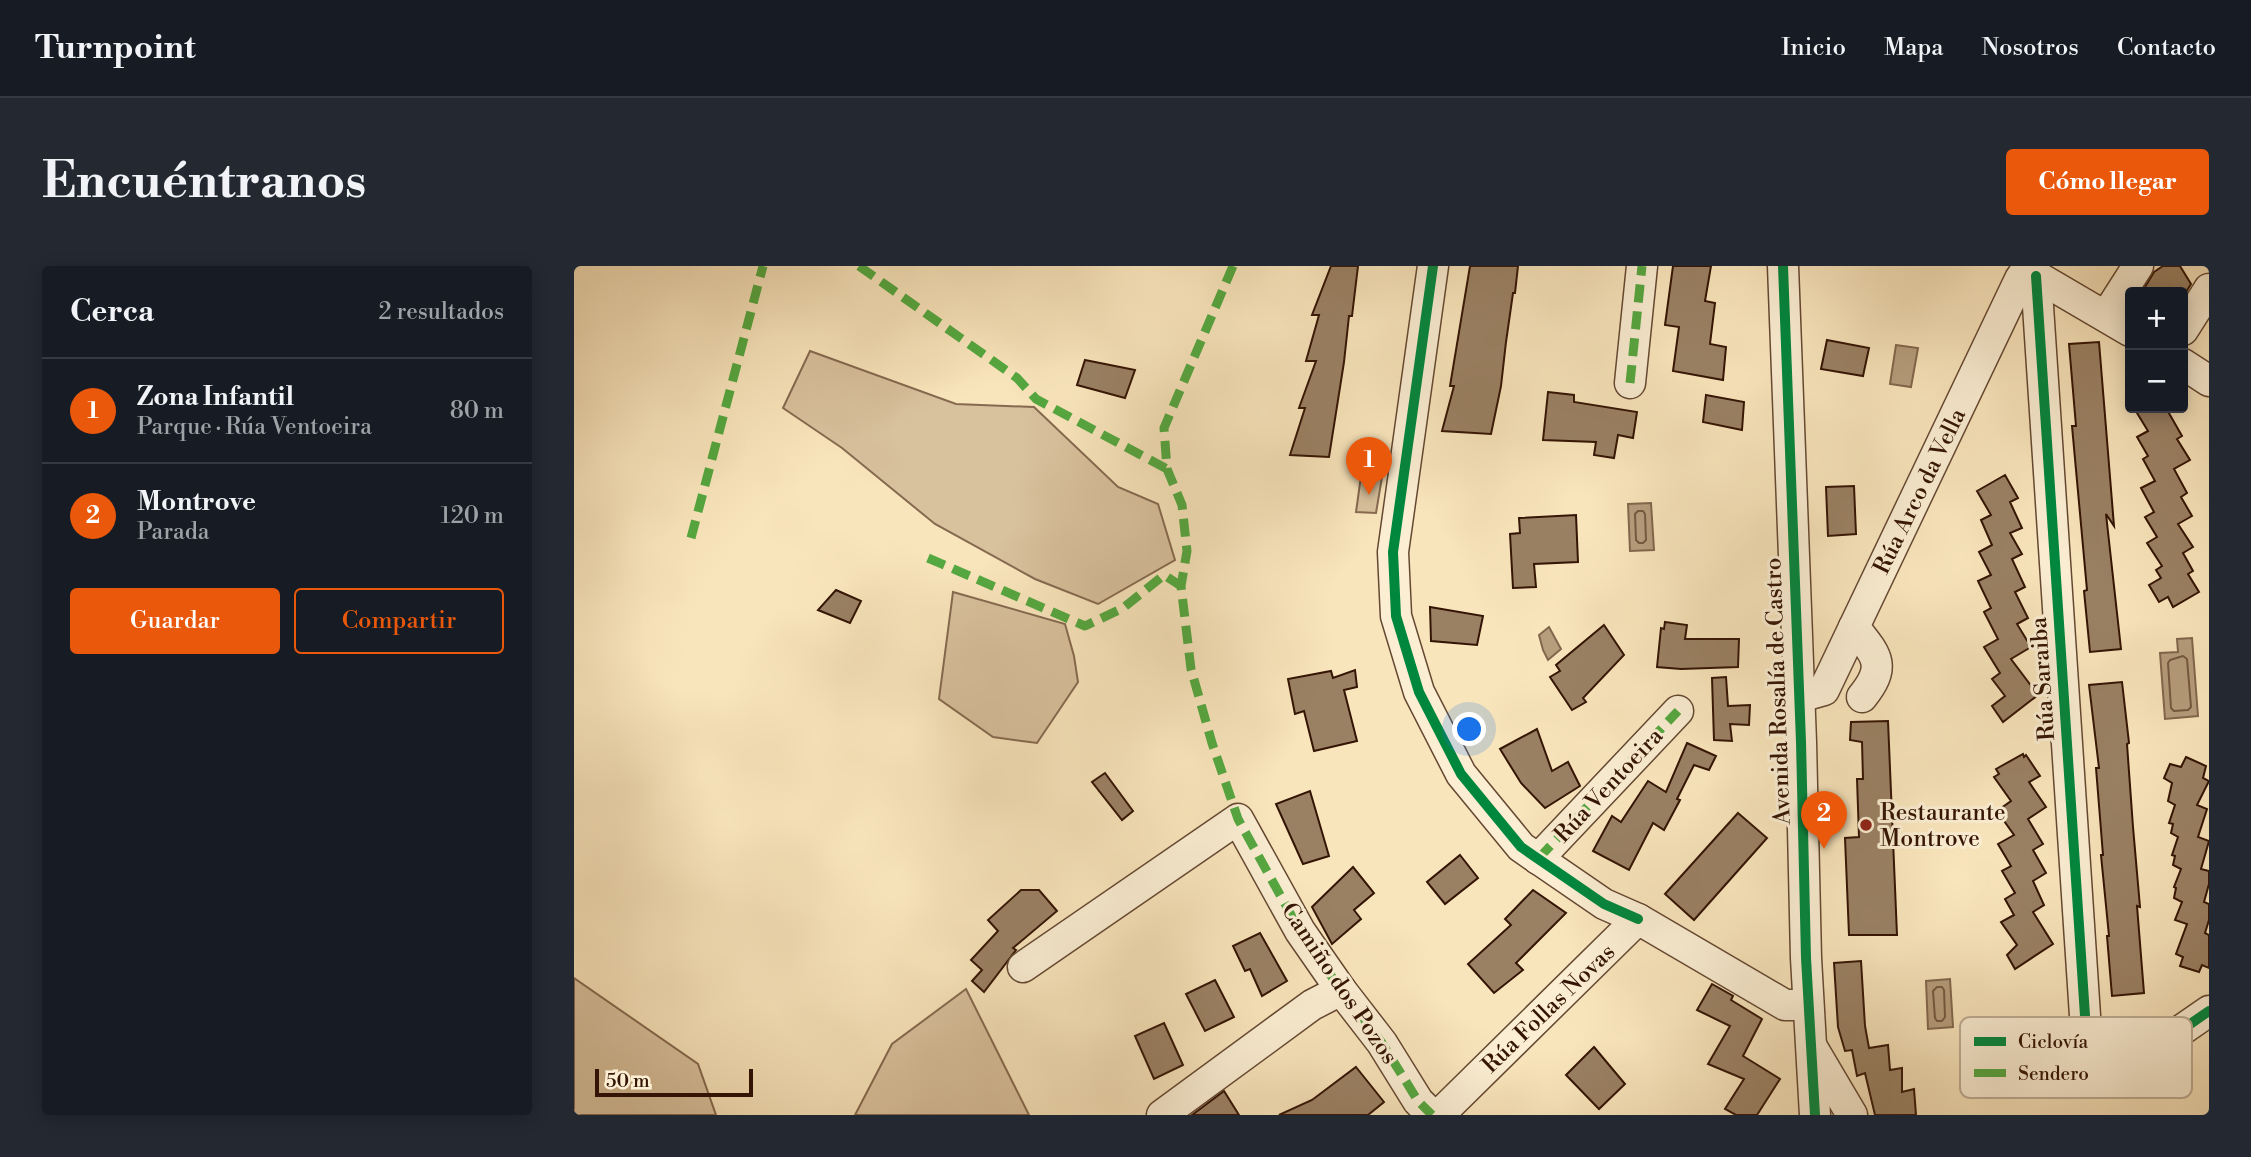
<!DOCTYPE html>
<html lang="es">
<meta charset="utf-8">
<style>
:root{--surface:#171b24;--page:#242831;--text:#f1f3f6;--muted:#9ea1a6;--line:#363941;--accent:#ea580c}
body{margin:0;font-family:"Libre Bodoni",serif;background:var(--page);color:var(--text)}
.controls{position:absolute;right:21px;top:21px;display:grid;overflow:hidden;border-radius:7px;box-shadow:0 4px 18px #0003}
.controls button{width:63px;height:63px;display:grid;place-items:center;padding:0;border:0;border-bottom:2px solid var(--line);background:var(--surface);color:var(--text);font:35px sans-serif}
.scale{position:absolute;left:21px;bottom:18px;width:158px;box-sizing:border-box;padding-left:7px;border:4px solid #341404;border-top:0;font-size:19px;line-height:24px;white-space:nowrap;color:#341404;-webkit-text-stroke:5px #fbeed3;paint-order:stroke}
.you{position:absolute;left:896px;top:464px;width:24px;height:24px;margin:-18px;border:5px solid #fff;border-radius:50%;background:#1a73e8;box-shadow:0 0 0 10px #1a73e833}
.badge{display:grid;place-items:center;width:46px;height:46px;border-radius:50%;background:var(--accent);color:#fff;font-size:23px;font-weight:700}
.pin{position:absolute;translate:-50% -58px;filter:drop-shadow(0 2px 4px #0008)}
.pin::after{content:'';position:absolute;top:37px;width:24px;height:21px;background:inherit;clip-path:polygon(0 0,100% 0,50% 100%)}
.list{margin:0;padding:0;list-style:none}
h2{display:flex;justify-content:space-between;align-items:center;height:91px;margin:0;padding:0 28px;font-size:30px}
h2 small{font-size:23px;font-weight:400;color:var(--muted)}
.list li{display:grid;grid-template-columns:46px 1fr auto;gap:21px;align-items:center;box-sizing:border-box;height:105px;padding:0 28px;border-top:2px solid var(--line)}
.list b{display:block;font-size:26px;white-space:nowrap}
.list p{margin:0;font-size:23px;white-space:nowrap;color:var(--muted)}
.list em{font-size:23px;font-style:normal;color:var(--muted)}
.actions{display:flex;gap:14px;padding:21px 28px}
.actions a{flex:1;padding:16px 0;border:2px solid var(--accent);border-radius:7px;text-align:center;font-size:24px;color:var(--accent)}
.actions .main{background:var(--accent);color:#fff}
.map{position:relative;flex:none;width:1635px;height:849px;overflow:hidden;border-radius:7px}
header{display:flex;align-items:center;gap:42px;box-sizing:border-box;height:98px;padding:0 35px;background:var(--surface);border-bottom:2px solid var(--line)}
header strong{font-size:33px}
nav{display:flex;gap:38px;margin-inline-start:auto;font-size:24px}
.intro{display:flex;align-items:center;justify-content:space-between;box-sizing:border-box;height:168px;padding:0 42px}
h1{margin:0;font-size:49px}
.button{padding:18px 32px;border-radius:7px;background:var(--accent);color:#fff;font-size:24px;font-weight:700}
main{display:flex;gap:42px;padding:0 42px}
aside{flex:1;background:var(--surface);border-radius:7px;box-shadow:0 4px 18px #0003}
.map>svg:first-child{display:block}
</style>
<header>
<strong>Turnpoint</strong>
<nav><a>Inicio</a><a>Mapa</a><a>Nosotros</a><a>Contacto</a></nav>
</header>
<div class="intro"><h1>Encuéntranos</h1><a class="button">Cómo llegar</a></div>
<main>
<aside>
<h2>Cerca<small>2 resultados</small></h2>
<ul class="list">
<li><span class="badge">1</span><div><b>Zona Infantil</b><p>Parque · Rúa Ventoeira</p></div><em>80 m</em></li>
<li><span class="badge">2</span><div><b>Montrove</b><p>Parada</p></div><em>120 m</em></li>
</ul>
<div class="actions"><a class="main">Guardar</a><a>Compartir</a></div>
</aside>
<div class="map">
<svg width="1635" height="849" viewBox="0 0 1635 849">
<rect width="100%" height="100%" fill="#f9e5bc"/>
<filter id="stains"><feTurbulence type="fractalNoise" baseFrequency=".00286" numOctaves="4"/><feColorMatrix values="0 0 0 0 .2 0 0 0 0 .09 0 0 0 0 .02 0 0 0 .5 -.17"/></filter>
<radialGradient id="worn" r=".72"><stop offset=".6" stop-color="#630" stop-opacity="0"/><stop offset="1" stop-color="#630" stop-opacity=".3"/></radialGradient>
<!-- green -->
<g fill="#d8c19d" stroke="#866a50" stroke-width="2">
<path d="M236,85l146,53 78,3 84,80 40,17 17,56 -77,44 -63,-25 -100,-55 -93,-76 -59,-40z"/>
<path d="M787,210l21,1 -6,36 -20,-1z"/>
<path d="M379,326l112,32 9,32 4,26 -41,61 -44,-6 -54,-38z"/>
<path d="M0,712l124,86 18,51h-142z"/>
<path d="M392,723l63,126h-174l37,-71z"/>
</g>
<!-- water -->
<g fill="#b69e7d" stroke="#82674d" stroke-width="2">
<path d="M1322,79l22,3 -7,39 -21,-3z"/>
<path d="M1077,237l3,47 -24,1 -2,-47z"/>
<path d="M975,361l12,22 -13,11 -5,-10 -4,-15z"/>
<path d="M1618,372l6,78 -33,3 -5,-66 18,-1 -1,-13z"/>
<path d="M1376,713l3,48 -25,2 -2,-48z"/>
</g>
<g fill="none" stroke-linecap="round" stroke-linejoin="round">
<!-- shore -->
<g stroke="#755940" stroke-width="2">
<path d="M1064,245h5l2,3 1,26 -3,3h-4l-3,-3 -1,-26z"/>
<path d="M1609,390l4,3 4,48 -3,3 -14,1 -3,-3 -3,-45 2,-3z"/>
<path d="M1363,721h5l2,3 1,27 -3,4h-5l-2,-3 -2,-27z"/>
</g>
</g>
<!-- building -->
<g fill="#9a8164" stroke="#341404" stroke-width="2">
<path d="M757,0h27l-6,50h-3l-5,46 -15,95 -39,-2 15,-47h-6l17,-47h-10l13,-46h-7z"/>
<path d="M896,0h48l-3,27h-2l-7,49 -5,44 -10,48 -49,-3 12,-45h-4z"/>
<path d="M1099,0h38l-6,35 10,2 -5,41 16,3 -3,33 -50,-9 6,-44 -14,-2z"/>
<path d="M1589,0h17l11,18 -5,8h-44l12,-20z"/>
<path d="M1253,74l42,8 -6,28 -42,-7z"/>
<path d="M1525,76l15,184 -8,-12 15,135 -31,3 -6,-61 3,-1 -15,-164h4l-7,-82z"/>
<path d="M511,94l50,10 -10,28 -48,-13z"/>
<path d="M974,126l26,3v7l63,10 -4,26 -15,-3 -4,23 -20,-3 2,-13 -53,-2z"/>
<path d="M1132,129l38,7 -2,28 -39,-8z"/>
<path d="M1560,142h32l16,28 -5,3 13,21 -16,9 13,24 -6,4 11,19 -14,8 15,23 -10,6 10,18 -5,3 11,18 -26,15 -5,-10 -9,5 -10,-17 12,-7 -5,-8 6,-4 -15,-23 10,-6 -12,-20 9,-5 -13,-24 14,-7 -12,-22 5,-3 -11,-19 11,-6z"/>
<path d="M1431,209l13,23 -8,4 12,26 -12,5 12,21 -10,5 13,28 -10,5 13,26 -11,6 14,23 -20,12 27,36 -35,27 -11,-16 13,-10 -13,-17 8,-6 -16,-26 14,-8 -14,-27 7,-4 -13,-27 13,-6 -12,-23 13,-7 -11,-25 10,-5 -14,-24z"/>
<path d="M1280,220l2,48 -28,2 -2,-49z"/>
<path d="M1002,249l2,47 -44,2 2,23 -23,1 -3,-54 10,-1 -1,-15z"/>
<path d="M262,324l25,11 -11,22 -32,-13z"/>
<path d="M856,341l53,9 -6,29 -46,-4z"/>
<path d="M1091,356l22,3 -2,14h54l-1,28 -57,2 -24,-2 4,-39 3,1z"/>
<path d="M1030,359l20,30 -41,43 3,4 -14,8 -22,-33 10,-6 -4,-6z"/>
<path d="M781,404l2,17 -13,3 13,51 -43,10 -10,-40 -9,3 -7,-35 43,-8 2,7z"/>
<path d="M1152,411l2,29 22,-1 -1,20 -19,-1 2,17 -18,-1 -2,-62z"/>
<path d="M1548,416l7,61 -2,1 6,83 7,80 -3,-1 7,87 -32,3 -5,-60h2l-8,-81h2l-7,-87h3l-10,-83z"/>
<path d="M1314,455l9,214h-48l-4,-97 14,-1 -2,-58h6l-1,-37 -12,-2 1,-18z"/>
<path d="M963,463l15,42 16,-9 12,24 -35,22 -24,-25 -21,-34z"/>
<path d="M1113,477l29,13 -7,14 -15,-5 -17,34 3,1 -16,30 -11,-7 -24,47 -36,-19 19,-35 9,6 27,-41 18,11z"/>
<path d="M1449,488l1,3 2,-2 14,21 -11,6 17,25 -18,12 15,25 -10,6 13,23 -13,8 11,24 -11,7 20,32 -38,25 -8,-14 10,-10 -16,-23 13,-7 -9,-16 10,-6 -13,-22 9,-5 -13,-22 16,-9 -17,-24 14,-10 -17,-24 5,-3 -3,-5z"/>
<path d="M1612,491l20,9 -3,12 6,3 -12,24 10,4 -9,28 11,4 -8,28 8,2v13l-5,18 5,2v16l-4,13 4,2v33l-7,-3 -3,7 -19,-6 3,-9 -7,-3 11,-30 -12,-4 7,-18 -8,-4 2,-10 -2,-1 7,-18 -8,-4 2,-9 -3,-1 6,-18 -7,-4 2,-9 -4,-1 6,-18 -7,-4 4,-18 -8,-5 6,-14 11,3z"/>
<path d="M531,507l28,38 -11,9 -30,-38z"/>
<path d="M736,525l19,65 -26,8 -27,-60z"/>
<path d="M1164,547l29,25 -73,82 -29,-26z"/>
<path d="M886,589l18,23 -33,26 -18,-22z"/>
<path d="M779,601l21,26 -20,17 7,9 -29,25 -20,-37z"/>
<path d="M447,624h18l18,21 -44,37 3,2 -32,42 -12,-11 10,-11 -11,-10 27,-29 -10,-11z"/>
<path d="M959,624l33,23 -50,50 7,7 -29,23 -26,-29 43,-39 -6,-6z"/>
<path d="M686,667l27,48 -25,15 -12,-27 -5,2 -12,-25z"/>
<path d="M1287,695l4,65 4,22 19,-3 2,25 12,-2v24l12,-3 2,26h-41l-10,-42 -8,3 -5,-26 -7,1 -7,-24 -4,-64z"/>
<path d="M641,714l19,37 -29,14 -19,-37z"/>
<path d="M1138,718l21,12 -2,4 31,19 -19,37 37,23 -23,36h-21l-11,-6 19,-30 -36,-15 22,-38 -33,-16z"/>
<path d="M590,757l19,42 -29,14 -19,-43z"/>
<path d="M1020,781l31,37 -26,25 -33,-34z"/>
<path d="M782,801l28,35 -16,13h-89l33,-15z"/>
<path d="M650,825l15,24h-47z"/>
</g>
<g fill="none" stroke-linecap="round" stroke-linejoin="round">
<defs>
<g id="minor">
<path d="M859,0l-40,286 3,64 23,76 42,82 60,73 83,57 34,15"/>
<path d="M1209,0l18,476 5,216 9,157"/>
<path d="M1452,4l104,61"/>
<path d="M1462,10l51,770 7,14 15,6 25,-3 75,-52"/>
<path d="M1532,50l32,-50"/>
<path d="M1609,64l26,-41"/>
<path d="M1609,98l26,17"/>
<path d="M1056,117l12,-117"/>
<path d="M1280,361c22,28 34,38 8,70"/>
<path d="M1225,431l25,-7 196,-411 9,-13"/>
<path d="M964,593l140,-148"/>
<path d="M449,701l215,-148 62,112 41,59 41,53 36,58 14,14"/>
<path d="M1239,783l39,66"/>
<path d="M588,849l150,-110 29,-15"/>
<path d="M865,849l199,-196 147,86h23"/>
</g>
</defs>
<!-- minor casing -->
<use href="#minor" stroke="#654832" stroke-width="33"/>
<!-- minor -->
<use href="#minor" stroke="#fbeed3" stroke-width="30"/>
<!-- quiet -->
<g stroke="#54a840" stroke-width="9" stroke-dasharray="18 9" stroke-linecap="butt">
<path d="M285,0l158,112 19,21 131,70"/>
<path d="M659,0l-69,162 3,41 15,36 5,46 -6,35 10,83 21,74 26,76 62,112 41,59 41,53 36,58 14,14"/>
<path d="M1056,117l12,-117"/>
<path d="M117,272l72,-272"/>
<path d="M354,292l157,68 38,-18 41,-33 17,11"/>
<path d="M964,593l140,-148"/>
</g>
<defs>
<g id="cycleway">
<path d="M859,0l-40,286 3,64 23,76 42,82 60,73 83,57 34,15"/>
<path d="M1209,0l18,476 5,216 9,157"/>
<path d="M1462,10l51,770 7,14 15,6 25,-3 75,-52"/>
</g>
</defs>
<!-- cycleway casing -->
<use href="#cycleway" stroke="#fbeed3" stroke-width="15"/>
<!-- cycleway -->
<use href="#cycleway" stroke="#00873e" stroke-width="10"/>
</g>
<!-- markers -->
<circle fill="#8f2418" stroke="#fbeed3" stroke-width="2.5" cx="1292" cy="559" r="7"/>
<g text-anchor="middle" stroke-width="6" stroke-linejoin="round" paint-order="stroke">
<!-- street labels -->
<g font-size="23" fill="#341404" stroke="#fbeed3">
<text transform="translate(1345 225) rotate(-64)" y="8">Rúa Arco da Vella</text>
<text transform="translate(1468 413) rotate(-94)" y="8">Rúa Saraiba</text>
<text transform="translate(1203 425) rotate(-92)" y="8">Avenida Rosalía de Castro</text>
<text transform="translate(1034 519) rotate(-47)" y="8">Rúa Ventoeira</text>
<text transform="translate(766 717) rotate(56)" y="8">Camiño dos Pozos</text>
<text transform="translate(974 742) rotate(-44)" y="8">Rúa Follas Novas</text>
</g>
<!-- poi labels -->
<g font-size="23" fill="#341404" stroke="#fbeed3" text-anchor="start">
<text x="1306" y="554">Restaurante<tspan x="1306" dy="26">Montrove</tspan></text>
</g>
</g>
<!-- legend -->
<rect x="1386" y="751" width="232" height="81" rx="10" fill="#fbeed3" stroke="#bfad95" stroke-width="2"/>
<rect x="1400" y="771" width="32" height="9" fill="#00873e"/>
<rect x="1400" y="803" width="32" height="8" fill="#54a840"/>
<g font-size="19" fill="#341404">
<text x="1444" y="782">Ciclovía</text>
<text x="1444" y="814">Sendero</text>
</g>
<rect width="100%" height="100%" filter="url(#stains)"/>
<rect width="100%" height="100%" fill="url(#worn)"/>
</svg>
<div class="controls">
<button>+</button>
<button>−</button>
</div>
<div class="scale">50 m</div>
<div class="you"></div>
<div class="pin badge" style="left:795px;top:229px">1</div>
<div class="pin badge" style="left:1250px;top:583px">2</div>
</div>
</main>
